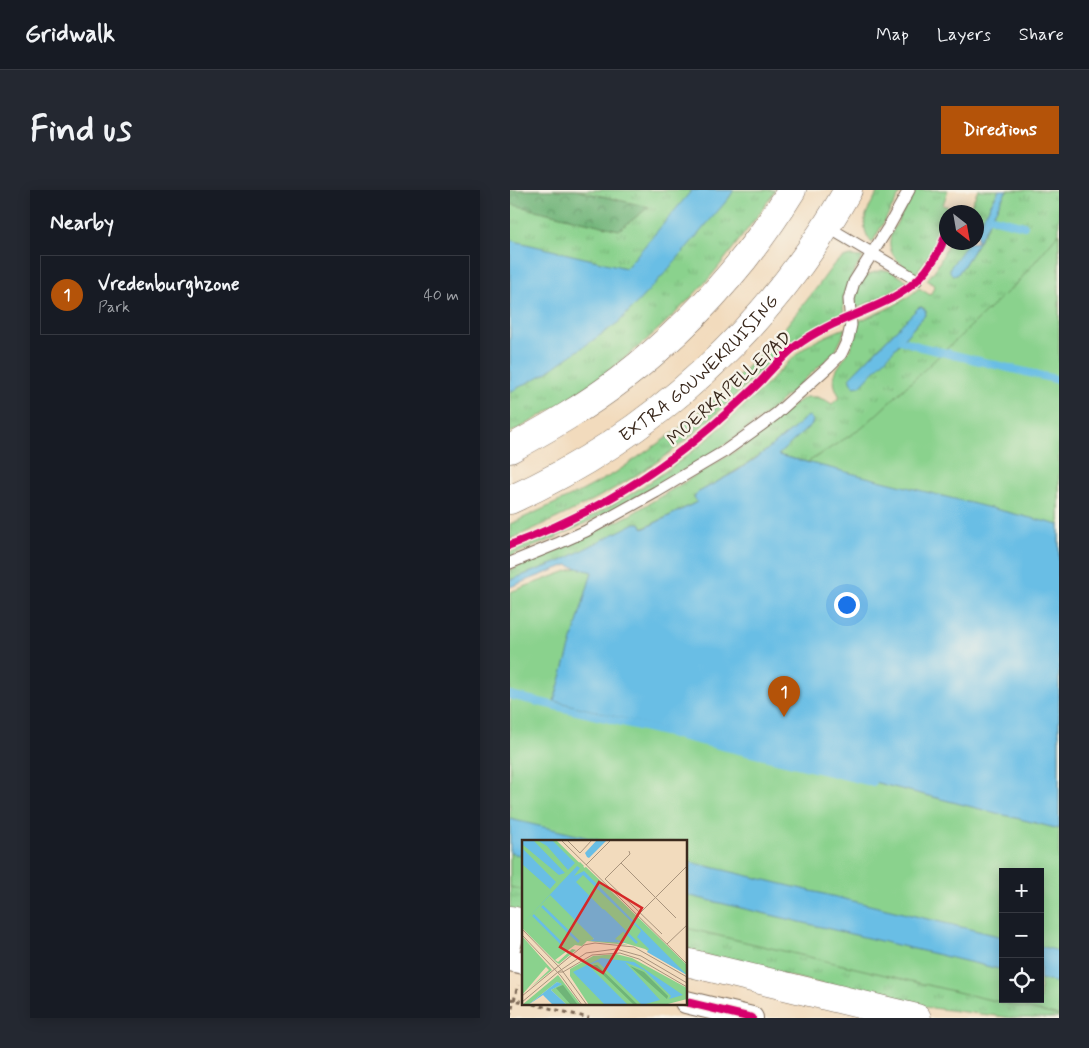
<!DOCTYPE html>
<meta charset="utf-8">
<style>
:root{--surface:#171b24;--page:#242831;--text:#f1f3f6;--muted:#9ea1a6;--line:#363941;--accent:#b45309}
body{margin:0;font-family:Mynerve,sans-serif;background:var(--page);color:var(--text)}
.controls{position:absolute;right:15px;bottom:15px;display:grid;overflow:hidden;border-radius:0px;box-shadow:0 2px 12px #0003}
.controls button{width:45px;height:45px;display:grid;place-items:center;padding:0;border:0;border-bottom:1px solid var(--line);background:var(--surface);color:var(--text);font:25px sans-serif}
.compass{position:absolute;left:429px;top:15px;width:45px;height:45px;border-radius:50%;background:var(--surface);box-shadow:0 2px 12px #0003;rotate:149deg}
.you{position:absolute;left:336px;top:414px;width:18px;height:18px;margin:-12px;border:4px solid #fff;border-radius:50%;background:#1a73e8;box-shadow:0 0 0 8px #1a73e833}
.badge{display:grid;place-items:center;width:32px;height:32px;border-radius:50%;background:var(--accent);color:#fff;font-size:16px;font-weight:700}
.pin{position:absolute;translate:-50% -41px;filter:drop-shadow(0 1px 2px #0008)}
.pin::after{content:'';position:absolute;top:26px;width:18px;height:15px;background:inherit;clip-path:polygon(0 0,100% 0,50% 100%)}
.list{margin:0;padding:0;list-style:none}
h2{display:flex;justify-content:space-between;align-items:center;height:65px;margin:0;padding:0 20px;font-size:21px}
h2 small{font-size:16px;font-weight:400;color:var(--muted)}
.list li{display:grid;grid-template-columns:32px 1fr auto;gap:15px;align-items:center;box-sizing:border-box;height:80px;margin:0 10px 10px;padding:0 10px;border:1px solid var(--line);border-radius:0px}
.list b{display:block;font-size:19px;white-space:nowrap}
.list p{margin:0;font-size:16px;white-space:nowrap;color:var(--muted)}
.list em{font-size:16px;font-style:normal;color:var(--muted)}
.icon{flex:none;width:28px;height:28px;fill:none;stroke:currentColor;stroke-width:2;stroke-linecap:round;stroke-linejoin:round}
.map{position:relative;flex:none;width:549px;height:828px;overflow:hidden;border-radius:0px}
header{display:flex;align-items:center;gap:30px;box-sizing:border-box;height:70px;padding:0 25px;background:var(--surface);border-bottom:1px solid var(--line)}
header strong{font-size:24px}
nav{display:flex;gap:28px;margin-inline-start:auto;font-size:18px}
.intro{display:flex;align-items:center;justify-content:space-between;box-sizing:border-box;height:120px;padding:0 30px}
h1{margin:0;font-size:35px}
.button{padding:12px 22px;border-radius:0px;background:var(--accent);color:#fff;font-size:18px;font-weight:700}
main{display:flex;gap:30px;padding:0 30px}
aside{flex:1;background:var(--surface);border-radius:0px;box-shadow:0 2px 12px #0003}
.map>svg:first-child{display:block}
</style>
<header>
<strong>Gridwalk</strong>
<nav><a>Map</a><a>Layers</a><a>Share</a></nav>
</header>
<div class="intro"><h1>Find us</h1><a class="button">Directions</a></div>
<main>
<aside>
<h2>Nearby<small></small></h2>
<ul class="list">
<li><span class="badge">1</span><div><b>Vredenburghzone</b><p>Park</p></div><em>40 m</em></li>
</ul>
</aside>
<div class="map">
<svg width="549" height="828" viewBox="0 0 549 828">
<defs>
<pattern id="grass-tufts" width="24" height="20" patternUnits="userSpaceOnUse" patternTransform="scale(1.25)"><rect width="24" height="20" fill="#8ad28d"/><path d="M3 7l-1-3M5 7V3M7 7l1-3M15 17l-1-3M17 17v-4M19 17l1-3" fill="none" stroke="#78b479"/></pattern>
<pattern id="forest-crowns" width="20" height="18" patternUnits="userSpaceOnUse" patternTransform="scale(1.25)"><rect width="20" height="18" fill="#6fb478"/><path d="M2 6a3 3 0 1 1 6 0M12 15a3 3 0 1 1 6 0" fill="none" stroke="#5c9362"/></pattern>
</defs>
<rect width="100%" height="100%" fill="#f7f3e8"/>
<filter id="ink" filterUnits="userSpaceOnUse"><feTurbulence type="fractalNoise" baseFrequency=".02" numOctaves="2"/><feDisplacementMap in="SourceGraphic" scale="10" xChannelSelector="R" yChannelSelector="G"/><feConvolveMatrix kernelMatrix="1 2 1 2 8 2 1 2 1" color-interpolation-filters="sRGB"/></filter>
<filter id="wash" filterUnits="userSpaceOnUse"><feTurbulence type="fractalNoise" baseFrequency=".0096" numOctaves="4" result="noise"/><feDisplacementMap in="SourceGraphic" scale="20" xChannelSelector="R" yChannelSelector="G"/><feGaussianBlur stdDeviation="1.12" result="paint"/><feColorMatrix in="noise" values="0 0 0 0 0 0 0 0 0 0 0 0 0 0 0 0 0 1.4 0 .05"/><feComposite in="paint" operator="in"/></filter>
<g filter="url(#wash)">
<rect width="100%" height="100%" fill="#f2dbbd"/>
<!-- grass -->
<g fill="url(#grass-tufts)" stroke="#627e56" fill-rule="evenodd">
<path d="M0,0h265c-10,17 -23,33 -35,49 -13,17 -26,35 -41,50 -54,58 -118,107 -189,144z"/>
<path d="M369,0h23l-30,53c-16,-19 -3,-35 7,-53z"/>
<path d="M405,0h33l-5,15 5,2 -13,37 -11,18 -8,12c-17,-11 -32,-20 -24,-42z"/>
<path d="M468,0h21l-22,39v-17h-9z"/>
<path d="M497,0h52v335l-282,-70 35,-31 -7,-6c-32,31 -69,54 -108,75v9l-55,27 -44,14 -37,18 -51,19v-10l46,-19 74,-36 109,-66 18,-13 40,-34 9,-5h11l10,4 5,3 8,-7c-15,-24 2,-31 11,-50 4,-8 3,-18 8,-26 21,-9 43,-17 60,-33l11,7 5,-9 -8,-6 10,-13 12,-24h19l-8,13 -7,19h4c20,-27 33,-56 50,-85zM412,117l4,4 -1,4 -33,37 -43,28 1,-3 68,-69z"/>
<path d="M341,66l12,1c-11,18 -23,35 -19,57 -20,9 -38,18 -56,31 -30,28 -59,58 -91,86 -55,47 -121,80 -187,108v-15l72,-33 33,-18 61,-42 52,-44 54,-56 33,-41 19,-26 9,-6z"/>
<path d="M373,80l7,1 18,10 -20,13 -33,15c0,-22 5,-35 28,-39z"/>
<path d="M335,138l-3,10 -7,14 -66,60 -37,28 -24,16 -63,36 -37,20 -53,26 -45,18v-4c72,-26 141,-65 200,-115 19,-17 38,-34 56,-52 13,-13 26,-28 41,-39 12,-7 25,-13 38,-18z"/>
<path d="M0,663l14,3v56l-14,-3z"/>
<path d="M176,705l317,104h37l19,-16v35h-46l-105,-13 -222,-54z"/>
</g>
<!-- forest -->
<path fill="url(#forest-crowns)" stroke="#556f4b" d="M0,0h65l74,17 -30,23 -109,-26z"/>
<!-- green -->
<path fill="#8ad28d" stroke="#627e56" fill-rule="evenodd" d="M549,43v783l-373,-88v-86h-162v48l-14,-3v-295l121,-44 115,-47 116,-73 156,-146zM493,682h37v127h-37z"/>
<!-- water -->
<g fill="#69bee5" stroke="#527482">
<path d="M182,0h42l-5,8 -64,75 -46,49 -73,51 -36,19v-152l116,28z"/>
<path d="M489,0h8c-17,29 -30,58 -50,85h-4l-3,-3v-4l18,-25 9,-1v-13z"/>
<path d="M411,117l5,4 -1,4 -33,37 -32,34 -6,1 -4,-5v-5l68,-69z"/>
<path d="M299,226l4,4 -1,4 -34,31 281,70v304l-505,-128 38,-129 -25,-7 -57,22v-7l51,-19 74,-38h5l3,6 54,-27 -3,-5 3,-4 40,-22 18,-12 36,-28 14,-13z"/>
<path d="M0,629l96,23h-82v14l-14,-3z"/>
<path d="M176,671l317,76v33l-317,-75z"/>
<path d="M530,756l19,5v32l-19,-4z"/>
</g>
<g fill="none" stroke-linecap="round" stroke-linejoin="round">
<!-- stream -->
<g stroke="#69bee5" stroke-width="8">
<path d="M478,27l36,9"/>
<path d="M387,149l24,8 138,33"/>
<path d="M0,505l362,87"/>
</g>
</g>
</g>
<g filter="url(#ink)">
<g fill="none" stroke-linecap="round" stroke-linejoin="round">
<defs>
<g id="service">
<path d="M316,36l91,54"/>
<path d="M0,373l49,-20 27,-12 70,-39 69,-41 35,-25 16,-12 52,-47 13,-13 7,-15 3,-14 -2,-26 5,-17 34,-54 21,-38"/>
</g>
<g id="minor">
<path d="M0,755l6,-24"/>
<path d="M0,770l14,3"/>
<path d="M176,812l66,16"/>
</g>
<g id="secondary">
<path d="M0,730l14,3"/>
<path d="M176,772l231,56"/>
</g>
<g id="primary">
<path d="M0,259c38,-21 75,-42 110,-69 68,-52 127,-117 172,-190"/>
<path id="s1" d="M0,310c142,-64 262,-175 338,-310"/>
</g>
</defs>
<!-- service casing -->
<use href="#service" stroke="#7b6856" stroke-width="13"/>
<!-- minor casing -->
<use href="#minor" stroke="#7b6856" stroke-width="24"/>
<!-- secondary casing -->
<use href="#secondary" stroke="#7b6856" stroke-width="29"/>
<!-- primary casing -->
<use href="#primary" stroke="#7b6856" stroke-width="29"/>
<!-- path -->
<g stroke="#7b6856" stroke-width="3" stroke-dasharray="4 4" stroke-linecap="butt">
<path d="M0,809l14,3"/>
<path d="M23,814l56,14"/>
<path d="M0,826l8,-31"/>
</g>
<!-- service -->
<use href="#service" stroke="#fff" stroke-width="11"/>
<!-- minor -->
<use href="#minor" stroke="#fff" stroke-width="22"/>
<!-- secondary -->
<use href="#secondary" stroke="#fff" stroke-width="28"/>
<!-- primary -->
<use href="#primary" stroke="#fff" stroke-width="28"/>
<defs>
<g id="cycleway">
<path d="M0,355c74,-27 141,-67 201,-118 17,-15 34,-30 50,-46 11,-12 22,-25 35,-35 56,-43 125,-34 151,-115"/>
<path d="M176,812l66,16"/>
</g>
</defs>
<!-- cycleway casing -->
<use href="#cycleway" stroke="#f7f3e8" stroke-width="11"/>
<!-- cycleway -->
<use href="#cycleway" stroke="#d6006c" stroke-width="8"/>
</g>
</g>
<g text-anchor="middle" stroke-width="5" stroke-linejoin="round" paint-order="stroke">
<!-- street labels -->
<g font-size="18" fill="#3b2a1e" stroke="#f7f3e8">
<text dy="6" stroke="none"><textPath href="#s1" startOffset="232">EXTRA GOUWEKRUISING</textPath></text>
<text transform="translate(219 198) rotate(-42)" y="6">MOERKAPELLEPAD</text>
</g>
</g>
<!-- overview -->
<g transform="translate(12 650)">
<rect width="165" height="165" fill="#f2dbbd"/>
<path d="M58,22l4,4 -4,4 6,-3 24,23 77,75v7l-114,-104zM28,55l45,45 -5,1 19,-1 19,5 -41,-4 -5,5 -7,-1 -20,15 3,2 14,-13 4,1 -17,14 -3,-2 -34,-34v-4zM0,96l30,34 -21,17 18,-17 -3,-3 -24,28zM94,114l16,4 55,30v11l-23,6h-75l-19,-29v-7l23,-13zM36,135l23,30h-14l-16,-15 10,-6 -4,-2 -29,23h-6z" fill="#8ad28d"/>
<path d="M71,125h4l41,40h-4zM108,126l14,6 24,24 -1,3zM41,145l15,20h-7l-15,-17z" fill="#6fb478"/>
<path d="M0,0h34l131,128v7l-42,-26 -34,-10 -24,-1 -38,10 -27,-25z" fill="#8ad28d"/>
<path d="M0,0h11l32,33 -6,2 -37,-31zM15,0h15l23,23 -7,7 -21,-24zM75,0h10l-18,18 -2,-1 -2,-4zM0,8l34,34 -6,7 -28,-25zM55,26l3,2 -6,8 10,-5 103,104 -40,-23 2,-3 -12,-12 4,-6 -58,-56 -7,7 48,49 -9,8 11,4 -36,-2 4,-2 -44,-44 -28,29zM79,118l33,4 49,33 -14,4 2,-3 -27,-26 -19,-8 35,38 -18,5 -44,-43 -10,3 40,40h-23l-32,-33zM35,142l5,2 -11,6 16,15h-14l-10,-10 -15,10z" fill="#69bee5"/>
<path fill="none" stroke="#69bee5" stroke-width="2.5" d="M20,66l37,36M81,70l34,33M11,75l29,29"/>
<path fill="none" stroke="#a9947d" stroke-width="1" d="M39,0l126,124M45,0l13,13 12,-13M107,11l1,3 -25,25 57,55M99,23l55,55M64,25l25,-25M118,73l47,-47M0,89l39,40 26,36M0,95l39,41 21,29M145,104l20,-19M36,132l28,-19 30,-4 25,7 46,27M36,132h5l29,-17 28,-2 19,6 48,28M0,156l62,-51 11,-2 39,4 53,30M0,162l36,-30"/>
<path fill="#d62828" fill-opacity="0.15" stroke="#d62828" stroke-width="2.5" d="M77,42l43,26 -39,65 -43,-26z"/>
<rect width="165" height="165" fill="none" stroke="#3b2a1e" stroke-width="2.5"/>
</g>
</svg>
<div class="controls">
<button>+</button>
<button>−</button>
<button><svg class="icon" aria-label="locate" viewBox="0 0 24 24"><circle cx="12" cy="12" r="6"/><path d="M12 2v4M12 18v4M2 12h4M18 12h4"/></svg></button>
</div>
<svg class="compass" viewBox="-18 -18 36 36"><path d="M0-13l5 13h-10z" fill="#e53935"/><path d="M0 13l5-13h-10z" fill="#9ea1a6"/></svg>
<div class="you"></div>
<div class="pin badge" style="left:274px;top:527px">1</div>
</div>
</main>
